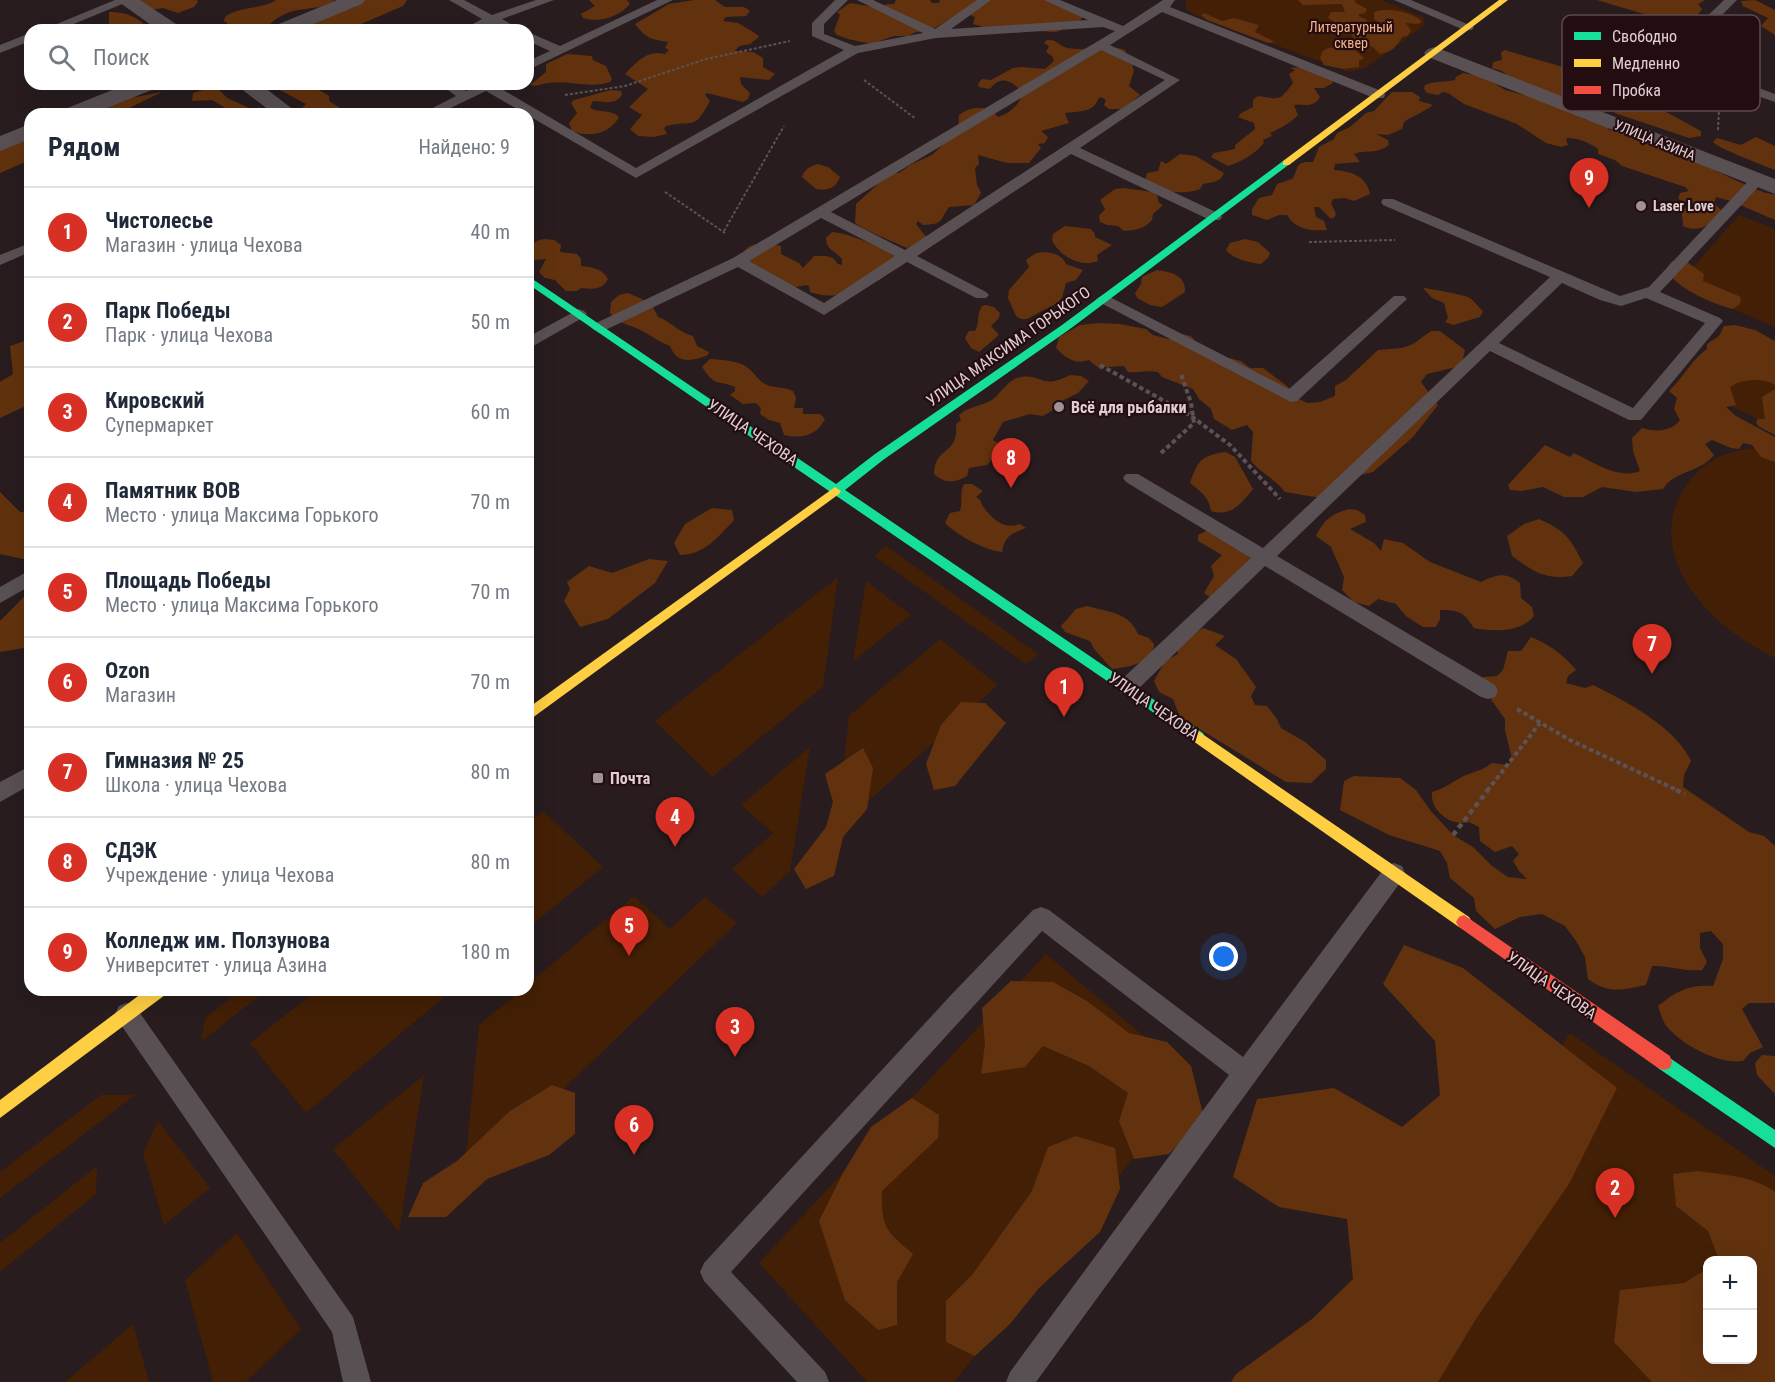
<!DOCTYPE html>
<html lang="ru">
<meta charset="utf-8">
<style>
:root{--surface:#fff;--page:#f6f6f7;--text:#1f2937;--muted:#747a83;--line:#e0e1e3;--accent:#d93025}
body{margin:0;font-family:"Roboto Condensed",sans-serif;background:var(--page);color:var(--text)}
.controls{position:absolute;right:18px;bottom:18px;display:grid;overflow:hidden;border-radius:12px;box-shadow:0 6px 24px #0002}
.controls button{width:54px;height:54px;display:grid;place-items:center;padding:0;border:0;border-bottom:2px solid var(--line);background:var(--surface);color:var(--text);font:30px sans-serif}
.you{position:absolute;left:1224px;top:957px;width:21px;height:21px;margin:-15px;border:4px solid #fff;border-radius:50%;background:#1a73e8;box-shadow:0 0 0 9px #1a73e833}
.badge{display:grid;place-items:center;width:39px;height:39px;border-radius:50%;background:var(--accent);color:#fff;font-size:20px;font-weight:700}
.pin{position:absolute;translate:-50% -50px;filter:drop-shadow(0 2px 3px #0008)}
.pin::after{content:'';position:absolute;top:32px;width:21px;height:18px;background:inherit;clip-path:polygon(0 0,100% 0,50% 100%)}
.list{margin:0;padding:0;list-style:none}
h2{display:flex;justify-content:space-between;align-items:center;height:78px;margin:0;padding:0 24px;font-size:26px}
h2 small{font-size:20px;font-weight:400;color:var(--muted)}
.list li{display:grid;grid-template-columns:39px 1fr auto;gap:18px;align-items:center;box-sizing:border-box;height:90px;padding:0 24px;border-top:2px solid var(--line)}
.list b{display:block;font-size:22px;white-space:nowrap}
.list p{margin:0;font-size:20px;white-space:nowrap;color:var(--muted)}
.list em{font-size:20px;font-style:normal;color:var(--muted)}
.icon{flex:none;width:33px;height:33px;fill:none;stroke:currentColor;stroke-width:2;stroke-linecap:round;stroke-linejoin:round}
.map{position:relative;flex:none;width:1775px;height:1382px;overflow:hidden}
.search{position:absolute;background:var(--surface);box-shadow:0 6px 24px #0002;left:24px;top:24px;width:510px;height:66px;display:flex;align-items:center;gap:15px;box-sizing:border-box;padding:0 21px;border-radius:18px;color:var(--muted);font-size:22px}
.panel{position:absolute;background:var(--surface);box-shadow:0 6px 24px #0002;left:24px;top:108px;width:510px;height:888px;border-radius:18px}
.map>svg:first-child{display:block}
</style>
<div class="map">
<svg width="1775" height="1382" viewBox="0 0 1775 1382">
<rect width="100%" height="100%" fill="#281c1e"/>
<!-- green -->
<g fill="#431f05" fill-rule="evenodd">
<path d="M1186,0h195l42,17 2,8 -58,42 -18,5 -155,-57 -8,-6z"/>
<path d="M1739,215l36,14v98l-70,-30 -24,-16z"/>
<path d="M1747,360l28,12v43l-7,9 -53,-25z"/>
<path d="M1747,449l28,1v208c-19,-10 -38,-21 -54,-35 -38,-33 -68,-86 -37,-134 15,-24 36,-36 63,-40z"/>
<path d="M886,546l152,108 -12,10 -152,-108z"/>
<path d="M838,577l-15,110 -111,90 -57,-56z"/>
<path d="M866,581l45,34 -58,46z"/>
<path d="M940,639l58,46 -161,144 12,-113z"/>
<path d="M810,747l-20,124 -28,26 -30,-28 41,-36 -32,-28z"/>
<path d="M543,811l60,56 -75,61v-105z"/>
<path d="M634,896l36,33 35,-32 32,26 -274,262 16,-160 42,-35h7v-6z"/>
<path d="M1046,954l150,126 -242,302h-87l-108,-119z"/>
<path d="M241,990h26l-66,52 4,-24z"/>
<path d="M317,990h127l-1,8 -137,115 -56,-70z"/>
<path d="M1570,1033l205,143v206h-421zM1708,1260h44v100h-44z"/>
<path d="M424,1075l-25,157 -66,-83z"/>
<path d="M101,1095h34l-135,103v-26z"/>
<path d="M158,1121l52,67 -46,37 -21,-72z"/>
<path d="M97,1166l-1,28 -96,78v-29z"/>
<path d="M237,1233l64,96 -55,53h-33l-28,-102z"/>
<path d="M133,1324l16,58h-84z"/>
</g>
<!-- forest -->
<g fill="#62320e">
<path d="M121,0h76l1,2 -4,5 -16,6 -15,-5 -19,3z"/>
<path d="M276,0h59c-25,16 -44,0 -71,30h-28l-12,-9 1,-4c13,-11 36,-7 51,-17z"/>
<path d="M363,0h44l-4,6 -56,24h-43c7,-4 23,-15 29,-17 11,-4 23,-2 30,-13z"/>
<path d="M589,0h38l3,4c-11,13 -31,19 -47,14l-2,-4 14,-8z"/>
<path d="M694,0h21l10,7h19l6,4 -4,5 -20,1 -3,4 15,2 20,12 1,2 -9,7 -11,2 -4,5 18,1 10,6v9l12,7 -6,6 -29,-3 1,7 9,9 -2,6 -5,3 -36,-9 -2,2 5,6c-17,31 -15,18 -44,25l-2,2 3,6 -13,3 -16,-1 -8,-7 12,-14 -13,-8 19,-18 -23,-15c11,-11 22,-25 40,-20l4,-4 -4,-2 3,-6c-18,-3 -21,-3 -33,-18l34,-20z"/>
<path d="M896,0h34l2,3h7l1,-3h120l24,15 -4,6 -18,5v4l-6,2 -69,-4 -14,-4 2,-7 -5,-2 -16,1 -24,15 -14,1 -8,4h-14l-23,8 -23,-5 -11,-4 -3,-4 6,-16 -3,-3 13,-9 30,5 7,-4h7z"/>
<path d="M1298,0h73h-15l-2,2 13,7 -2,4 -6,1v2l8,4v4l11,5 15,1v-2l-11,-3 -8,-6v-7c13,-5 40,0 48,10l-4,2 -12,-1 5,8 -4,5 -5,1c-5,10 -11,15 -22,17l-7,-7 -15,-4 -7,-9 -8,-1 -7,-5 -2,-6 -6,-4 3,-6h14l-3,-8 -39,1z"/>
<path d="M1597,0h108l-7,4 4,5 -7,9h-10l-3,12 -11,2 -8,-4 -4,-6 -15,-8z"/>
<path d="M1755,0l20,10v25l-14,-9 7,-8 -25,-12 -2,-5z"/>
<path d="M109,12c18,0 29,5 41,18h-38l-3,-5z"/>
<path d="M1204,13l18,8 12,-3 25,7 -4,7 20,10 -7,1 -61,-23 -6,-5z"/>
<path d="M1047,40c10,-1 12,6 21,8 19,4 39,-5 57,2l2,5 9,7 -4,3 2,6 -5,15 11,9 -17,14h-14l-5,-4 2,-5 -5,-3 -3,2c-4,14 -20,12 -33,14l4,10 -28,8 7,6 -3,6 -7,1 3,4 -12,15h-22l-29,-8 1,9 -4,4 2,17 4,8 -7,12 -25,2c-10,14 -5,17 -26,18l-5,-4 -2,3 11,14 -20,10c-11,-5 -47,-20 -52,-25l1,-19 35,-32 8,1 11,-8 22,-10 26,-25 1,-15c14,-10 28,-10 39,2 11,-3 24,-14 24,-25 -10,-12 -22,-17 -32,-3l-11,-2 -1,-3 4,-5 9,1 22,-12 8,-1 24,2 9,-8 -2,-5 -6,-4 3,-6 -5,-3z"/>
<path d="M1338,47l18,4 8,7 -5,3v6l-15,2 -20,-4 -4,-7 2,-6 6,-4z"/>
<path d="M1504,50l97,28 4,6 35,8 1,11 27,10 33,18v5l-12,2 -74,-25 -11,-9 -16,2 -76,-27 -10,-8 -10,-3 1,-6 9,-2 -1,-7z"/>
<path d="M567,54l25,2 1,4 13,6 6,13 -2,3c-21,7 -40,-2 -62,1 -7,1 -11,4 -18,2l16,-13v-8z"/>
<path d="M1308,64l29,9 1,3 -6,3 1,4 -9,5h-10l6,9c-6,11 -15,7 -26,8l4,10c-9,9 -17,13 -28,18l2,3 -9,4 1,3c-9,11 -23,19 -36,23l-17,-9 3,-4 21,-4v-4l20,-16 -1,-6 -16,-6 3,-4 12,-6v-7l5,-4c23,4 22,4 35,-13l-4,-9 6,-4 -5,-2 14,-1z"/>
<path d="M1463,73l22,4 20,13 31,8 51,22 12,1 7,3 3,6 19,2 51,22 2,4c24,3 80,39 94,36v26l-44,-19 -15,-4 -2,6 8,8c-10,13 -23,23 -39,15l-1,-12 6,-11 -10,-4 2,-6 9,-2 -4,-4 -63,-21 -7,-6 -17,-6v-5c-8,-6 -19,-11 -30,-11l-2,1 2,6 -7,2 -15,-4 -29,-19 -53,-20 -16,-11 -5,-1 -5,3 -11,-2 -3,-4 1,-4c9,-4 20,-3 30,-5l1,-3z"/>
<path d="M274,84h33l6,6h6l10,6v5l17,11 7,2 -41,-1 -10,-5 4,-4 -30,-16z"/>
<path d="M216,86l11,12 36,16h-41l2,-7 -12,-7 -20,1 1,-8z"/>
<path d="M611,90l10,1 1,4c-8,11 -17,6 -29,6l-3,6c6,7 20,1 29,10 -9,17 -30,21 -47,14l-3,-8 8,-10 -6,-10 3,-3z"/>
<path d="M162,92l-45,22h-31l29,-13z"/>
<path d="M1392,92h20l8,5 -1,4 14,4c-10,8 -19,10 -29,17l-2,7 -14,6 -12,-1 12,6 1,5c-14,10 -22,4 -35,9l6,8 -25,2 -1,6c16,1 33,6 36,24l-16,7 -9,-3 -12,1 -2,4 5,11 -2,4h-4l-11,-11h-5l2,10 8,4 3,9c-16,1 -31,0 -40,-15h-8l-12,5 -15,-5v-6l7,-11 13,-3 5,-11 15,-5c8,-11 1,-18 21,-17l6,-15 15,-8 3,-6 13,-6 16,-14 8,-2z"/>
<path d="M30,136v24l-30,13v-24z"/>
<path d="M1756,137l19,9v24c-12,-5 -56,-21 -62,-28l4,-4 24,7z"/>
<path d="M1180,154l16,2 28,17c-4,10 -12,9 -21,11l-3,5c-13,6 -46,4 -55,-8l2,-8 11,-2 3,-10 5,3z"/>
<path d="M818,164l10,3 12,10c-4,11 -12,14 -24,12l-14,-12c2,-8 9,-11 16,-13z"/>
<path d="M1124,188l29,4 4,3 2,8 4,2 -10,9 -1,6c-8,9 -16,10 -28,11l-6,-5 -11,-1 -7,-3 -1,-6 6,-7 -5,-9 15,-11z"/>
<path d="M1065,226l26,3 4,5v3l17,8 -15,10 1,6c-17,7 -39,-5 -46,-21l1,-6z"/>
<path d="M832,232c15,0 59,19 68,28l-1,5 -20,15c-29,-2 -30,25 -69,12l-1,-6 -3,-1 -15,3 -45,-20 -2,-17c10,-11 24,-8 37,-5v8l18,9 4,5 11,-12h12l7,2 5,6 4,1v-6c-7,-8 -16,-9 -16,-21z"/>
<path d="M545,239l9,1 7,5 -1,7 17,2 4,5v7c11,1 22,3 27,13 -6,12 -17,10 -27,9l-4,3h-11l-11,-11 -10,-2 -6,-6 7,-13 -11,1 -7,-4c0,-11 7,-16 17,-17z"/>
<path d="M1245,239l13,3 12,11 -2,5 -7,6c-11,-1 -28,-5 -35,-14l4,-7z"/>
<path d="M1045,252c9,1 17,3 21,12l17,6 -7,10 -10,3 -4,15 -5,5 -30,16h-6l-5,-3 -8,-18 1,-8 20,-23 -3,-7 10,-7z"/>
<path d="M1683,259l21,15 -1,7 38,16 -1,7 -7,5c-19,-4 -59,-22 -67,-40l6,-8z"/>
<path d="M1157,270c14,2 29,5 28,22l-23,15 -12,-2 -13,-7 -2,-5 6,-9 1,-7z"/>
<path d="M1423,288c5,0 40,7 45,9 5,2 10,10 15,14l-3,6 -27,8 -8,-3 3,-4 -4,-15 -12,-5z"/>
<path d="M628,293l23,10 7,14c14,5 20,15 35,19l4,10 12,6 -1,3c-15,6 -31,10 -38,-9 -10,-4 -17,-9 -26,-14 -12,-8 -24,-6 -34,-19l1,-11 8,-7z"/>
<path d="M986,305l8,2 6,6 -1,5 -8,8 8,9 -20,17 -8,-4 -6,-10 4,-7h6c5,-8 1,-16 7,-25z"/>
<path d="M1098,323l22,1 26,5 7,6 15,4 14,-5 9,2 13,16 16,8 9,-2 12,3 9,7h13l24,18 12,13 8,4 13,-1 15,-6v-10l11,-6 32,-30 24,-2 11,-4 18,-13h9l25,19 -4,16 -34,8 -6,8 17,23 -25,32 -40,35 -16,4 -36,22 -36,-6c-10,-13 -24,-19 -34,-31l2,-29 -6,-7 -15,5 -18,-11 -3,-10 -12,-10 -6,-10 -31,-12 -4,-5c-11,-2 -19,1 -30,0l-4,-6 -19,1 -4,3 -12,-10c-15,5 -23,-2 -33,-12l3,-11 21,-12z"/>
<path d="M1735,325l20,5 20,11v44c-12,-8 -34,-6 -45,2l6,18 -10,2 10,9 39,21v25l-14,-5 -9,-12 -9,-2 -4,6 -8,-1 -19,-8 -7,4 9,11c-14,18 -39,15 -51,34l-27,3 -34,-5 -19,10h-19l-21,-10 -21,4 -12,-1 -2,-5 37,-40 25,12 4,-4c19,9 45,27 66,18l-7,-20 -1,-13 10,-10c13,4 29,4 38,-8l-6,-11 3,-11 -8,-7c14,-13 23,-32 38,-42v-5l12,-8 5,-10z"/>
<path d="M30,339v65l-30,14v-36l13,-8 -3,-28z"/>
<path d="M710,359c13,1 28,1 38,9 7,5 11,15 22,18 8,2 15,1 23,5l3,7 -2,10h9v6h17l5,5c-9,17 -23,20 -41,16l-4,-12 -11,-3 -9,-6 1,-6 -5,-5 -13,1 -13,-9 5,-4v-4c-19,-8 -19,1 -33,-20z"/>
<path d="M1070,375l11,1 8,5 -11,12 -22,11 -3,6 -10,6 -13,-2 -27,8 -10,18 6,4 1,7 -13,14 -18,3 -2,8c-12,7 -22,8 -33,-2 1,-29 25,-18 22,-50l5,-4 -2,-5c9,-8 18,-8 29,-13 12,-5 18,-23 33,-25 22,-3 20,13 49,-2z"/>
<path d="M1775,389v46l-17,-9 -2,-4 2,-3h7l-3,-22z"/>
<path d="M1226,452l9,5 18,32c-12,15 -22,28 -42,22 -2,-14 -10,-19 -21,-28 8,-23 12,-28 36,-31z"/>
<path d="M964,484h8l11,7 -7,6c7,4 4,7 9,12 8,11 21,21 35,15l6,4c-15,6 -21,7 -24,24 -18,-2 -44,-16 -57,-29l5,-10 10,-2c3,-10 -1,-18 4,-27z"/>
<path d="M0,492l20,20h10v44l-2,4 -28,-6z"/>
<path d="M712,508l20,2 2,10c-16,17 -30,35 -54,35l-6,-12 11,-19z"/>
<path d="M1349,509l8,1 8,5 1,7 -16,7 24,14 7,8 3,-12 19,4 27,19 51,20c17,-8 24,-10 39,1l1,15 11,9 2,9c-12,16 -41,16 -60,12 -10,-16 -15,-18 -34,-18v9l-4,8h-13l-17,-11 -10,-12 -18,-5 -9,7 -15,-4 -12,-12 2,-13 -13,-30 -15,-11c8,-16 15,-22 33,-27z"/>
<path d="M1539,519c27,12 31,19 44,44l-11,13c-27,4 -39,-5 -60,-20l-5,-20 17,-12z"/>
<path d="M1214,527l38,27 -6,18 -35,26 -7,-5 10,-17 -3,-10 11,-11 -24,-14v-6z"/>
<path d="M649,559l19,2 -13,22 -47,36 -28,8 -16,-26 6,-12 -3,-7 22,-16 23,7z"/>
<path d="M30,591v56l-30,5v-31z"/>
<path d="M1087,606c21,6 42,6 51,28l11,4 5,6c0,19 -26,23 -42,25l-18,-20 -4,-8 -25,-9 -4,-6 15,-17z"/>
<path d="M1203,628l22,8 -10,9 21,14 20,28 -5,9 4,9 12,1 10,13 4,9 24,14 21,18v9l-15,14 -25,-1 -106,-65 -7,-18 -14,-7 -5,-11 11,-20 13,-7 -3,-10z"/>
<path d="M1531,637c19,8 32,17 45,33l-8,6 -2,7 19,5 8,-3c32,16 83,42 98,76l-7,14 -1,12 66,45 15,4 11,10v157h-26l-7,6 21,38 -13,6 -7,8c-24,4 -64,-17 -78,-37 -3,-5 -5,-12 -7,-18 18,-15 32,-22 55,-20l10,-27v-15l-12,-13 -11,2v15l7,14 -5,8c-18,2 -32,-5 -50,-4l-6,19c-24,5 -38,9 -58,-6l-3,-22 -9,-16 -11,-15 -23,-12 -22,3 -25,12 -19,-18 -2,-13 -24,-20 -3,-15 -7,-12 -51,-16 -49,-25 4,-29 10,-5 46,2 16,12 14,20 23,25 20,12 19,19 16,11 19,2 -8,-8 -6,-10 6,-7 -7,-8 -17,6 -15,-11 -1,-14 -10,-5c-18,5 -39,-11 -37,-30 16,-4 24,-14 37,-18 10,-4 14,-4 23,-11l15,2 5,-6 -7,-29v-11l-13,-18 -9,-24 14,-1 6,-6 5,-19h13z"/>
<path d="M961,702l24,1 21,20 -51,63 -21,4 -8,-26 15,-39z"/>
<path d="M863,748l10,20 -6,41 -24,28 -9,39 -28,13 -12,-20 32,-42 7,-25 -8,-28z"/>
<path d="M1404,945l59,23 154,120 -48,96 -93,135 -38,63h-207l5,-8 76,-55 41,-40 -6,-60 -68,-12 -46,-30 24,-78 77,-11 68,39 38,-32 -5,-54 -52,-57z"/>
<path d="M1011,981l42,1 34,19 42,32 38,9 24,24 13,52 -35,36 -35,5 -15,-38 9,-28 -39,-27 -46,-20 -18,21 -44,7 4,-30 -3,-36z"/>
<path d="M1762,1055l13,1v38l-18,-19 -2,-12z"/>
<path d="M552,1085l23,8v41l-26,21 -62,24 -41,38h-38l15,-34 34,-22 53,-50z"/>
<path d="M912,1098l27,17 -1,23 -56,53c-1,37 4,40 31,63l-16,28v43l-19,5 -33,-30 -26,-79 24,-48 28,-46z"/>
<path d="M1076,1136l39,12 5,41 -20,43 -61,56 -29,36 -35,32 -29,-14v-41l26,-26 60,-84 16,-44z"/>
<path d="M1698,1171c26,4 56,5 77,21v190h-123l-38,-40 6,-52 64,-7 23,-14 1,91h44v-100h-33l-11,-29 -32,-25 -3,-32z"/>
</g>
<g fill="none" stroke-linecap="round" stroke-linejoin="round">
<!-- path-far2 -->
<g stroke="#5c5255" stroke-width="2" stroke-dasharray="3 2" stroke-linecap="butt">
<path d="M864,80l52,39"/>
<path d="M565,95l60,-9 81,-27 84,-18"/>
<path d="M1718,130l1,-22"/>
<path d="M665,192l60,41"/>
<path d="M724,231l60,-105"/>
<path d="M1309,242l86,-2"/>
</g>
<!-- path-far1 -->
<g stroke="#5c5255" stroke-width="4" stroke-dasharray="4.5 3" stroke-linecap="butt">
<path d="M1100,365l91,51 39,29 50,54"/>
<path d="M1161,453l33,-30 -3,-20 -10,-29"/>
<path d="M1517,709l53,31 109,51"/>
<path d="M1487,791l53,-68"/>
</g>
<!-- path -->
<g stroke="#5c5255" stroke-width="4.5" stroke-dasharray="5 4" stroke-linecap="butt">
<path d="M1676,790l9,4"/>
<path d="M1453,835l35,-45"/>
</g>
<!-- lane -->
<g fill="#595054" fill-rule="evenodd">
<path d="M115,0h17l-73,30h-17z"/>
<path d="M449,0h15l28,15 44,-15h18l-52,19 19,11h-16l-14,-6 -13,6h-16l20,-11z"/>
<path d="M657,0h16l-145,70v-9l22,-10 -22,-10v-9l32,14z"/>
<path d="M835,0h13l-24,24v10l31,12 68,-13 -66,-33h16l62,29 42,-29h14l-40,29 137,-9 -44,-20h16l63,26 40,-26h12l-5,7 214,85 1,3 -1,3h-10l-212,-86 -52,33 70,35 -100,68 140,66 2,3 -2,3h-10l-139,-66 -154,102 69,36 3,3 -3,3h-10l-69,-36 -83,53 -86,-48 -139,66 -8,-5 3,-4 139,-66 382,-227 -12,-4 -167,11 -78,15 -222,125 -150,-87 -48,23h-17l35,-18 -16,-12h15l11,7 15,-7h12l143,84 208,-118 -32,-14v-13zM1101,50l64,30 -260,170 -74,-38zM821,218l74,38 -71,47 -75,-42z"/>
<path d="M1394,0h17l63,27 -2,3h-8z"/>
<path d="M1724,0h13l-33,33 -16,20 8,12 79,29v8l-88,-31 -11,-18 20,-26z"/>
<path d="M30,33v8l-30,12v-8z"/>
<path d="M1757,176l5,1 2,3 -2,3 -102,109 60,26 3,3 -82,99h-12l-139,-69 -213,205 218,129 3,6 -3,6 -7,2 -7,-2 -216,-131 -131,127 -7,2 -7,-2 -3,-6 3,-6 131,-123 -125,-76 -3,-4 3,-4h12l125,74 287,-271 -167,-72 -2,-3 2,-3h10l227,97 29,-9 103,-110zM1562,283l38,17 21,6 25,-8 59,25 -72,85 -134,-65z"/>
<path d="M30,243v9l-30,13v-10z"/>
<path d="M1104,294l185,95 105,-93h10l3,3 -110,102 -6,1 -192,-100 -3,-3z"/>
<path d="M579,309l5,2 3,3 -3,3 -56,32v-12z"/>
<path d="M30,570v16l-30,17v-16z"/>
<path d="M30,766v19l-30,17v-20z"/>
<path d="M1394,863l8,3 3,7 -3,7 -366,502h-30l4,-10 219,-297 -187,-144 -311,341 94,100 4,10h-32l-93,-101 -4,-9 4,-9 247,-268 82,-85 8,-3 8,3 194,147 143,-191z"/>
<path d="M127,1003l8,3 218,311 18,65h-28l-11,-50 -213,-310 -4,-8 4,-8z"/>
</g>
<!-- street -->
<g fill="#595054" fill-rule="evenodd">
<path d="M116,0h24l39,26 3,4h-24z"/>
<path d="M337,0h28l-3,4 -63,26h-28l3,-4z"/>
<path d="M1435,47l340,132v15l-347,-137 -4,-4 4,-4z"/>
<path d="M127,84h30l-3,5 -62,25h-30l3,-5z"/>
<path d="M235,84h25l39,30h-25z"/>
<path d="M30,124v15l-30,12v-15z"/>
</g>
<!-- fast -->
<g fill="#16e098" fill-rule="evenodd">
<path d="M1283,161l8,2 -221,166 -187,131 -38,30 358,243 2,4 -2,4 -5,2 -363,-248 -4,-1 -2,-3 -301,-207v-8l308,208 39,-30 187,-129z"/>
<path d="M1664,1054l111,76v18l-117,-80 -2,-6 2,-6z"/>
</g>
<!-- slow -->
<g fill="#ffcf43" fill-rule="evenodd">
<path d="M1499,0h9l-219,165h-6v-4z"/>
<path d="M835,487l6,4 -2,3 -311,227v-13z"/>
<path d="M1198,731l271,186 3,5 -3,5 -5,2 -5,-2 -266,-186 -2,-4 2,-4z"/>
<path d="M146,990h21l-2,5 -165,123v-18z"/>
</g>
<!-- jam -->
<path fill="#f24e42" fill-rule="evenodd" d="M1464,915l206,141 2,6 -2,6 -6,2 -6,-2 -199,-141 -3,-5 3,-5z"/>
</g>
<!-- markers -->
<g fill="#a09193" stroke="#240d11" stroke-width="2">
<circle cx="1641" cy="206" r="6"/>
<circle cx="1059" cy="407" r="6"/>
<rect x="592" y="772" width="12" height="12" rx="3"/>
</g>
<g text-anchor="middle" stroke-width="4.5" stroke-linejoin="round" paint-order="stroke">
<!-- far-park labels -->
<g font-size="14" fill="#f5b187" stroke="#240d11">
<text x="1351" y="32">Литературный<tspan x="1351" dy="16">сквер</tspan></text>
</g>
<!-- far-street labels -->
<g font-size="14" fill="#e1d0d2" stroke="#240d11">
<text transform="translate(1655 140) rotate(22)" y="5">УЛИЦА АЗИНА</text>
</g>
<!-- far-poi labels -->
<g font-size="14" font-weight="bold" fill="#e1d0d2" stroke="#240d11" text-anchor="start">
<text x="1653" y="211">Laser Love</text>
</g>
<!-- street labels -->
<g font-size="16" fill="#e1d0d2" stroke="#240d11">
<text transform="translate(1008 346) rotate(-35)" y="6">УЛИЦА МАКСИМА ГОРЬКОГО</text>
<text transform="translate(753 432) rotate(34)" y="6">УЛИЦА ЧЕХОВА</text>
<text transform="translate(1154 706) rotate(35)" y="6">УЛИЦА ЧЕХОВА</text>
<text transform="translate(1552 985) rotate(35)" y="6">УЛИЦА ЧЕХОВА</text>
</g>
<!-- poi labels -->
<g font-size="16" font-weight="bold" fill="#e1d0d2" stroke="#240d11" text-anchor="start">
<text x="1071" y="413">Всё для рыбалки</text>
<text x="610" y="784">Почта</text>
</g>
</g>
<!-- legend -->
<rect x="1562" y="15" width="198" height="96" rx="9" fill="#240d11" stroke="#5d484b" stroke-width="1.5"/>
<rect x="1574" y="32" width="27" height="8" fill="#16e098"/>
<rect x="1574" y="59" width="27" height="8" fill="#ffcf43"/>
<rect x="1574" y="86" width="27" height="8" fill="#f24e42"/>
<g font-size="16" fill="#e1d0d2">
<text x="1612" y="42">Свободно</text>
<text x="1612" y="69">Медленно</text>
<text x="1612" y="96">Пробка</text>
</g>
</svg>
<div class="controls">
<button>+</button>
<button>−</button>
</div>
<div class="you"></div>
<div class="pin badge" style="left:1064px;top:717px">1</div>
<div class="pin badge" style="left:1615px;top:1218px">2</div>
<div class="pin badge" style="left:735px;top:1057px">3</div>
<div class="pin badge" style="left:675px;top:847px">4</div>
<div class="pin badge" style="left:629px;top:956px">5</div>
<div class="pin badge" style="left:634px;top:1155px">6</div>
<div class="pin badge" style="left:1652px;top:674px">7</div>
<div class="pin badge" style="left:1011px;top:488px">8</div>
<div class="pin badge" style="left:1589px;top:208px">9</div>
<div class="search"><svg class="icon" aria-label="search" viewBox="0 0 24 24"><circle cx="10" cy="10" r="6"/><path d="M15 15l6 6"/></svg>Поиск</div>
<section class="panel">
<h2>Рядом<small>Найдено: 9</small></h2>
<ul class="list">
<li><span class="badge">1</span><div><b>Чистолесье</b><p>Магазин · улица Чехова</p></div><em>40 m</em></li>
<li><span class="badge">2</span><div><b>Парк Победы</b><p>Парк · улица Чехова</p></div><em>50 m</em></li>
<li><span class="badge">3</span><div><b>Кировский</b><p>Супермаркет</p></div><em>60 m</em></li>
<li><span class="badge">4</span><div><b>Памятник ВОВ</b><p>Место · улица Максима Горького</p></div><em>70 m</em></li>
<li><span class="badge">5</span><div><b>Площадь Победы</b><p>Место · улица Максима Горького</p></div><em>70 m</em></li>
<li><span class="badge">6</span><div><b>Ozon</b><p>Магазин</p></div><em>70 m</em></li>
<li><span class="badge">7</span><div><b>Гимназия № 25</b><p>Школа · улица Чехова</p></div><em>80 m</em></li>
<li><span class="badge">8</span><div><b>СДЭК</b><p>Учреждение · улица Чехова</p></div><em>80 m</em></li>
<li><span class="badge">9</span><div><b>Колледж им. Ползунова</b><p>Университет · улица Азина</p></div><em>180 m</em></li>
</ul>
</section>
</div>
